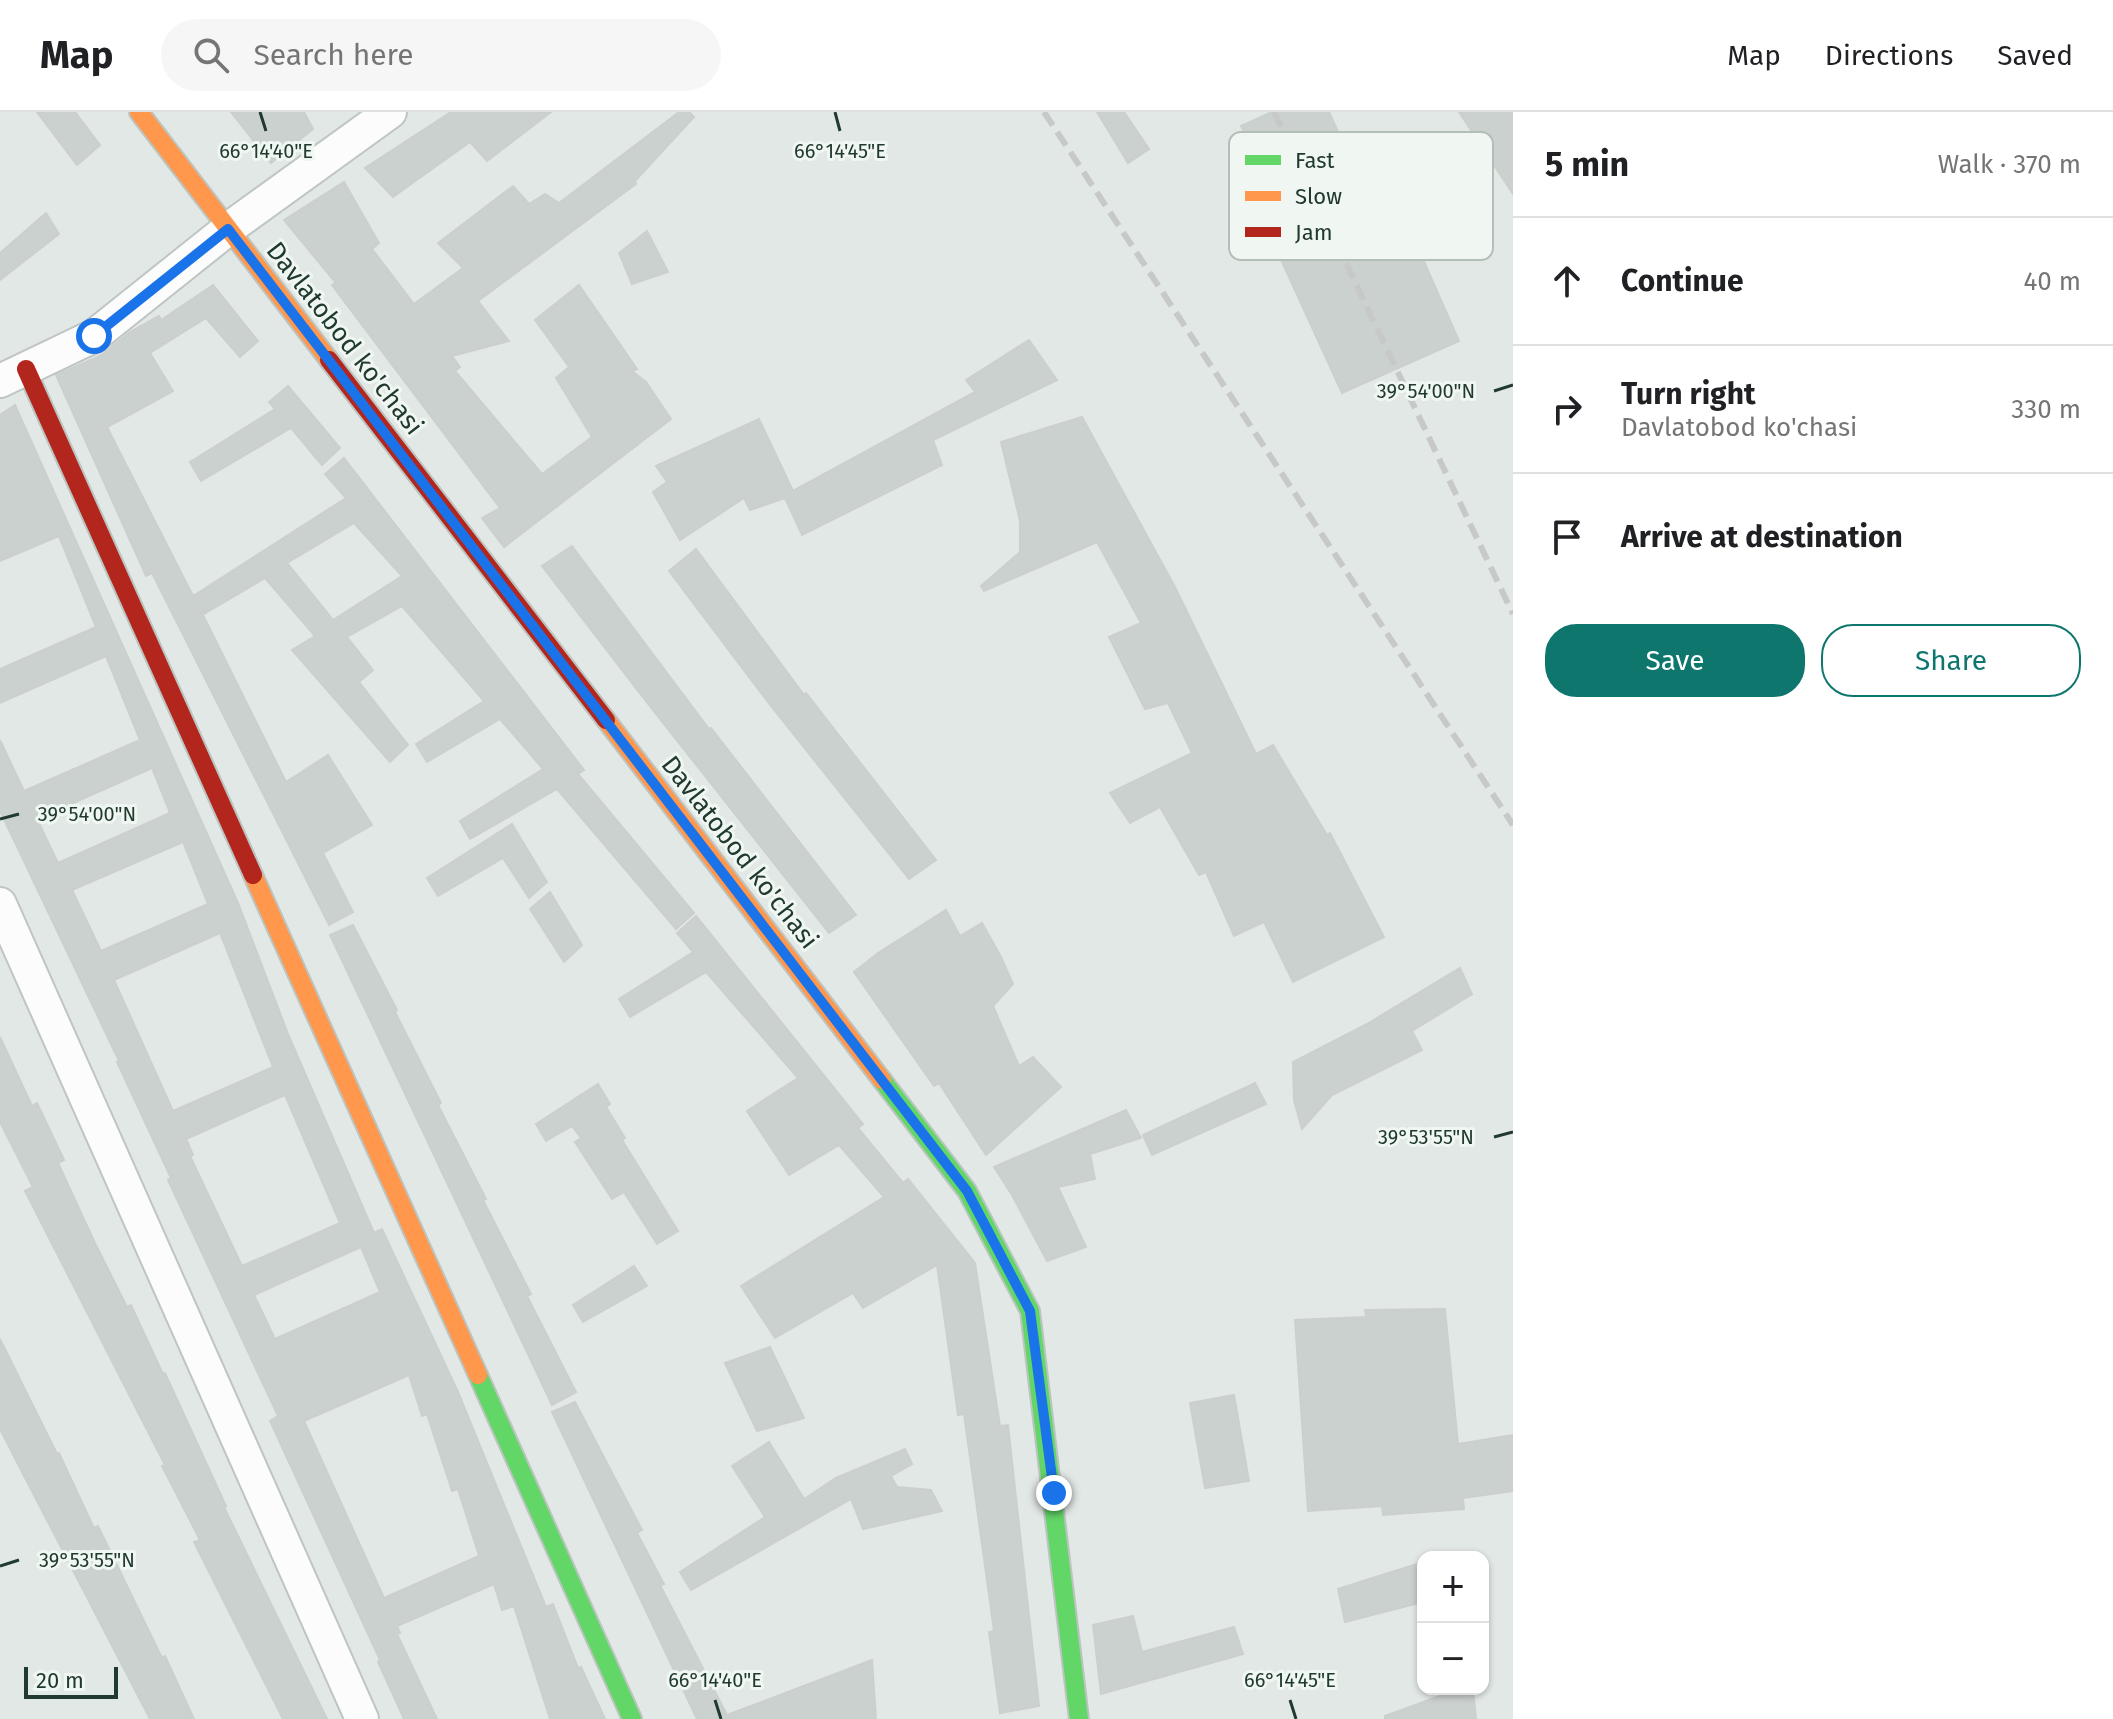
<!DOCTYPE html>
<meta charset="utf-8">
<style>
:root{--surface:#fff;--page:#f6f6f6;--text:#202124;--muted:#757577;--line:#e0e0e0;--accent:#0f766e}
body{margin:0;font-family:"Fira Sans",sans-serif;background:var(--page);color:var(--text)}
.controls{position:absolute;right:24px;bottom:24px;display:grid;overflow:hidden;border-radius:16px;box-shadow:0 2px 6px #0004}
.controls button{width:72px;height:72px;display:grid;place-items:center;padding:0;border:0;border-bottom:2px solid var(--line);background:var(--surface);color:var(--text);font:40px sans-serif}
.scale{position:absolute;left:24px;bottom:20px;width:94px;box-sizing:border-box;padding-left:8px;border:4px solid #213a30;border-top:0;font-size:22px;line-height:28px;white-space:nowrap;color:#213a30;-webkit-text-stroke:6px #f0f7f2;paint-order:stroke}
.stop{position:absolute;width:24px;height:24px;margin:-18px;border:6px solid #1a73e8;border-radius:50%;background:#fff}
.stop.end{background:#1a73e8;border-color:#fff;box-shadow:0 2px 8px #0008}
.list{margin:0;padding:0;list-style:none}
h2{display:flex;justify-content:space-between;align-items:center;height:104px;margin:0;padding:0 32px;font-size:34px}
h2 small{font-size:26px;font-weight:400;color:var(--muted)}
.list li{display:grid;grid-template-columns:52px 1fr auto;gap:24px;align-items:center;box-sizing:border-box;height:128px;padding:0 32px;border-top:2px solid var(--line)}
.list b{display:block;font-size:30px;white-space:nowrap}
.list p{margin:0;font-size:26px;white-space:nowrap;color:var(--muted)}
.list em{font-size:26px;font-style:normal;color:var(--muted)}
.actions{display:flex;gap:16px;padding:24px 32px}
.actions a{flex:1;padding:18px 0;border:2px solid var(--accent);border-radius:32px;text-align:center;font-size:28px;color:var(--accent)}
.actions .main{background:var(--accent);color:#fff}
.icon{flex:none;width:44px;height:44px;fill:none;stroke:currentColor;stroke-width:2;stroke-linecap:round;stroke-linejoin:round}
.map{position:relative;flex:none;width:1513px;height:1607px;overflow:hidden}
header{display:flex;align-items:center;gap:48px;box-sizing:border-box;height:112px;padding:0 40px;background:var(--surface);border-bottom:2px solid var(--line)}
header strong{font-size:38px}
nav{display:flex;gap:44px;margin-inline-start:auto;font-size:28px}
.search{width:560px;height:72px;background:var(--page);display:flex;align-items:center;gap:20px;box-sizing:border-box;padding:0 28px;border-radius:44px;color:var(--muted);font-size:30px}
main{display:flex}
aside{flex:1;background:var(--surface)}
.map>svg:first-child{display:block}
</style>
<header>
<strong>Map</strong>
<div class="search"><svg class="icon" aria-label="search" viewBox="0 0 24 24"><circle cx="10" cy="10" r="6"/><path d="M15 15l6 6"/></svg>Search here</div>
<nav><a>Map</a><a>Directions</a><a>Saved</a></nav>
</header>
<main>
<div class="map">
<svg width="1513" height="1607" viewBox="0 0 1513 1607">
<rect width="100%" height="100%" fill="#e2e8e5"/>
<!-- building -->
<g fill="#cbd1ce" stroke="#cbd0cd" stroke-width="2" fill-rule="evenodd">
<path d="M37,0h38l25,33 -23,20z"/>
<path d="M231,0h73l9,17 -42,34z"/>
<path d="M451,0h100l-64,49 -17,-19 -77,55 -28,-29z"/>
<path d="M679,0h10l5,5 -59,64 1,3 -158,117 31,40 -57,15 8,11 -5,4 87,103 50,-37 -36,-59 13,-11 -34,-47 44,-35 58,84 -5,2 14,11 25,37 -167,128 -22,-29 18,-10 -168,-223 4,-2 -52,-63 60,-38 35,61 -7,6 42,55 49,-36 -25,-25 75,-57 16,18 16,-10 14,9z"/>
<path d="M1097,0h27l25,37 -21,14z"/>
<path d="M1272,0h57l34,74 23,-11 73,166 -117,52 -65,-142 23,-10 -59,-115z"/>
<path d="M1459,0h54v82z"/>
<path d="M46,101l13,21 -59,46v-27z"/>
<path d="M647,119l21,41 -36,12 -13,-31z"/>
<path d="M213,173l45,56 -18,16 -34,-39 -56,35 23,38 -66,36 86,169 153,-98 -21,-24 19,-16 240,312 -6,4 116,139 -18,16 -119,-140 -87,50 -10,-18 83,-52 -43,-50 -73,43 -11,-18 68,-43 -82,-95 -55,31 26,33 -14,12 49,63 -18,17 -98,-112 23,-14 -50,-58 -61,36 -10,-17 92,185 42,-27 44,70 -49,28 30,59 -24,13 -177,-352 -6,3 -90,-201 44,-19 30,-24 29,-16 2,4zM354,411l48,53 -69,44 -46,-57z"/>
<path d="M1029,228l28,40 -124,60 9,25 -140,70 -17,-37 -35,12 -6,-12 -64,42 -27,-48 14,-10 -11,-16 103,-47 34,72 182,-99 -9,-12z"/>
<path d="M288,274l52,62 -18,17 -31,-37 -90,53 -11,-19 85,-53 -6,-7z"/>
<path d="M15,293l223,498 50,131 86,199 8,-4 76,163 88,215 7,-3 25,64 3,-1 24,52h-55l-36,-113 -12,4 -8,-26 -97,42 3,7 -3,1 40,85h-33l-26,-57 2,-2 -110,-239 8,-5 -110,-236 3,-2 -54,-116 2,-1 -119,-250v-71l24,51 116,-51 -34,-84 -106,47v-34l96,-42 -37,-91 -59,25v-146zM152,656l18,45 -112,50 -21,-44zM183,730l25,62 -107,47 -29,-61zM220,821l53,134 -100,44 -59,-131zM285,983l55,128 -98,43 -52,-110 3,-1 -7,-16zM361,1135l19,45 -105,47 -21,-44zM409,1263l13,41 5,-2 25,77 6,-2 21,67 -95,42 -80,-177z"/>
<path d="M1082,305l93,170 81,167 17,-9 54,90 3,-2 54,104 -91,45 -29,-60 -30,14 -28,-64 -7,3 -39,-68 -30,16 -20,-30 82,-40 -24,-50 -23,6 -36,-72 32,-14 -44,-81 -113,49 -3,-5 39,-34v-31l-19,-79z"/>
<path d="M572,434l137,183 2,-1 145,187 -27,18 -184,-233 -103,-134z"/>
<path d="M696,437l108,146 2,-2 130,167 -27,19 -138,-173 -102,-135z"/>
<path d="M512,712l35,58 -18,16 -26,-40 -65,38 -11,-18z"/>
<path d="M550,780l32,53 -18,17 -34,-53z"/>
<path d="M946,798l14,26 22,-13 19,34 12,27 -20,22 26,60 14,-9 28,30 -75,68 -47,-72 -5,3 -80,-114 24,-19z"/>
<path d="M696,804l167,208 -5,4 45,55 5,-4 67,84 25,163 8,-1 31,281 -39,7 -11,-81 5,-1 -30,-217 -6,1 -21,-150 -74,43 -10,-15 -78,45 -34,-52 143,-89 -45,-52 -50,30 -42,-64 51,-33 -92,-106 -76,45 -11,-18 74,-47 -16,-19z"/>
<path d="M353,813l44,85 -2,2 46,91 -3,2 48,94 -3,1 48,94 -4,2 49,96 -24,13 -222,-470z"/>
<path d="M1460,856l12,26 -60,37 10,19 -90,45 -30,34 -8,-29 -1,-38 74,-38z"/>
<path d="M0,925l32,69 5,-3 27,57 -6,3 36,78 33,66 4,-2 32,69 2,-1 61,133 -2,1 103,212h-44l-89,-177 6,-2 -38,-74 3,-1 -140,-274 8,-4 -33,-65z"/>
<path d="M1255,971l11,21 -114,51 -9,-20z"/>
<path d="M598,972l12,20 -4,3 19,31 -3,2 56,91 -21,13 -33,-52 -12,7 -37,-57 6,-4 -9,-12 -26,15 -10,-17z"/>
<path d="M1126,998l15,28 -51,16 5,25 -37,8 28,60 -39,14 -35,-66 -18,-28z"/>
<path d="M634,1154l13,20 -64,36 -10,-17z"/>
<path d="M1445,1197l13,135 55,-9v56l-50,7 1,11 -81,6 -1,-9 -74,5 -13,-191 71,-3 -1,-7z"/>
<path d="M0,1227l57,115 2,-1 35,75 4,-2 64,132 3,-2 29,63h-44l-129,-249 -21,-41z"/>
<path d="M770,1235l34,71 -47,13 -32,-68z"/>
<path d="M1234,1283l15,86 -44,7 -15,-85z"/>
<path d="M575,1290l67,128 -5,3 27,51 -4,1 67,130 145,-55 4,59h-179l-145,-307z"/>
<path d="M769,1330l35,57 32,-21 69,-29 7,15 -21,12 6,11 34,3 11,21 -79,18 -12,-30 -160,91 -11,-18 85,-55 -33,-51z"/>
<path d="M1423,1450v40l-78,20 -7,-33z"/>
<path d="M1133,1504l9,36 92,-25 9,27 -142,40 -8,-69z"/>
<path d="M1459,1577h14l3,30h-91v-3z"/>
</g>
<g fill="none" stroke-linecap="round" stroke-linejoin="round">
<defs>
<g id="street">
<path d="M0,269l94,-45 134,-107 162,-117"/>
<path d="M0,792l362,815"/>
</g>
<g id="fast">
<path d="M882,968l85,111 63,120 49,408"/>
<path d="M478,1263l154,344"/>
</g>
<g id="slow">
<path d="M139,0l190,248"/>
<path d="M606,608l276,360"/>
<path d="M253,763l225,500"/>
</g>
<g id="jam">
<path d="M329,248l277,360"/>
<path d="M26,257l227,506"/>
</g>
</defs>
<!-- street casing -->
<use href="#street" stroke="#bfc5c2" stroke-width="36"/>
<!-- fast casing -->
<use href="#fast" stroke="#bcc4c0" stroke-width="22"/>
<!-- slow casing -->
<use href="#slow" stroke="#bcc4c0" stroke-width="22"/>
<!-- jam casing -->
<use href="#jam" stroke="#bcc4c0" stroke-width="22"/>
<!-- street -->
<use href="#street" stroke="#fbfcfb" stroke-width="32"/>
<!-- fast -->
<use href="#fast" stroke="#63d668" stroke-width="18"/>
<!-- slow -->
<use href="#slow" stroke="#ff974d" stroke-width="18"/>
<!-- jam -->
<use href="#jam" stroke="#b3261e" stroke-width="18"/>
<!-- rail -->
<g stroke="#c6c9c8" stroke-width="6" stroke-dasharray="16 8" stroke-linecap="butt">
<path d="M1044,0l469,713"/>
<path d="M1274,0l239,502"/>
</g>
</g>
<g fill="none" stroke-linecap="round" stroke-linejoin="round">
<!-- route -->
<path stroke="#1a73e8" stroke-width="10" d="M94,224l134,-107 739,962 63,120 24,182"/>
</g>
<!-- ticks -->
<path fill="none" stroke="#213a30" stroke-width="3" d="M260,0l6,19M835,0l5,19M1494,279l19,-6M0,707l19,-5M1494,1025l19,-5M0,1454l19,-6M715,1588l6,19M1290,1588l6,19"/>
<g text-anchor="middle" stroke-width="6" stroke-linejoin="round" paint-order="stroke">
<!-- street labels -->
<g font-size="26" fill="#213a30" stroke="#f0f7f2">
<text transform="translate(345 226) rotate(52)" y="9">Davlatobod ko'chasi</text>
<text transform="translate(740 740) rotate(52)" y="9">Davlatobod ko'chasi</text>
</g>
</g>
<!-- legend -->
<rect x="1229" y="20" width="264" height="128" rx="12" fill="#f0f7f2" stroke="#b2beb8" stroke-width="2"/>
<rect x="1245" y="43" width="36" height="10" fill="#63d668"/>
<rect x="1245" y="79" width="36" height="10" fill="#ff974d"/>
<rect x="1245" y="115" width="36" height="10" fill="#b3261e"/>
<g font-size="22" fill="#213a30">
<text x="1295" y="56">Fast</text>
<text x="1295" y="92">Slow</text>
<text x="1295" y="128">Jam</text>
</g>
<g font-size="20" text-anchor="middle" fill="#213a30" stroke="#f0f7f2" stroke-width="6" stroke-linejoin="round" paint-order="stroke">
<text x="266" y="46">66°14'40"E</text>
<text x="840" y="46">66°14'45"E</text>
<text x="1426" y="286">39°54'00"N</text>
<text x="87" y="709">39°54'00"N</text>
<text x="1426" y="1032">39°53'55"N</text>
<text x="87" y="1455">39°53'55"N</text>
<text x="715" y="1575">66°14'40"E</text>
<text x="1290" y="1575">66°14'45"E</text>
</g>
</svg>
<div class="controls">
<button>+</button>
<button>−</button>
</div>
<div class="scale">20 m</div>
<div class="stop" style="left:94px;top:224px"></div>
<div class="stop end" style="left:1054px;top:1381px"></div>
</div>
<aside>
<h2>5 min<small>Walk · 370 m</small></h2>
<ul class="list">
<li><svg class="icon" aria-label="ahead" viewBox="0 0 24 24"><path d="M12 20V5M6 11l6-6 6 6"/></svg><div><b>Continue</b></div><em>40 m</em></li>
<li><svg class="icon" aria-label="right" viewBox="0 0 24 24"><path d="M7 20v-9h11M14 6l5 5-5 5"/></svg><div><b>Turn right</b><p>Davlatobod ko'chasi</p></div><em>330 m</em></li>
<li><svg class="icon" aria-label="arrive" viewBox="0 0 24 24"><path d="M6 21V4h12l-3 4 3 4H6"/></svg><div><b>Arrive at destination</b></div></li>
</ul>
<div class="actions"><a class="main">Save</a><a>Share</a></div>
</aside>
</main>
